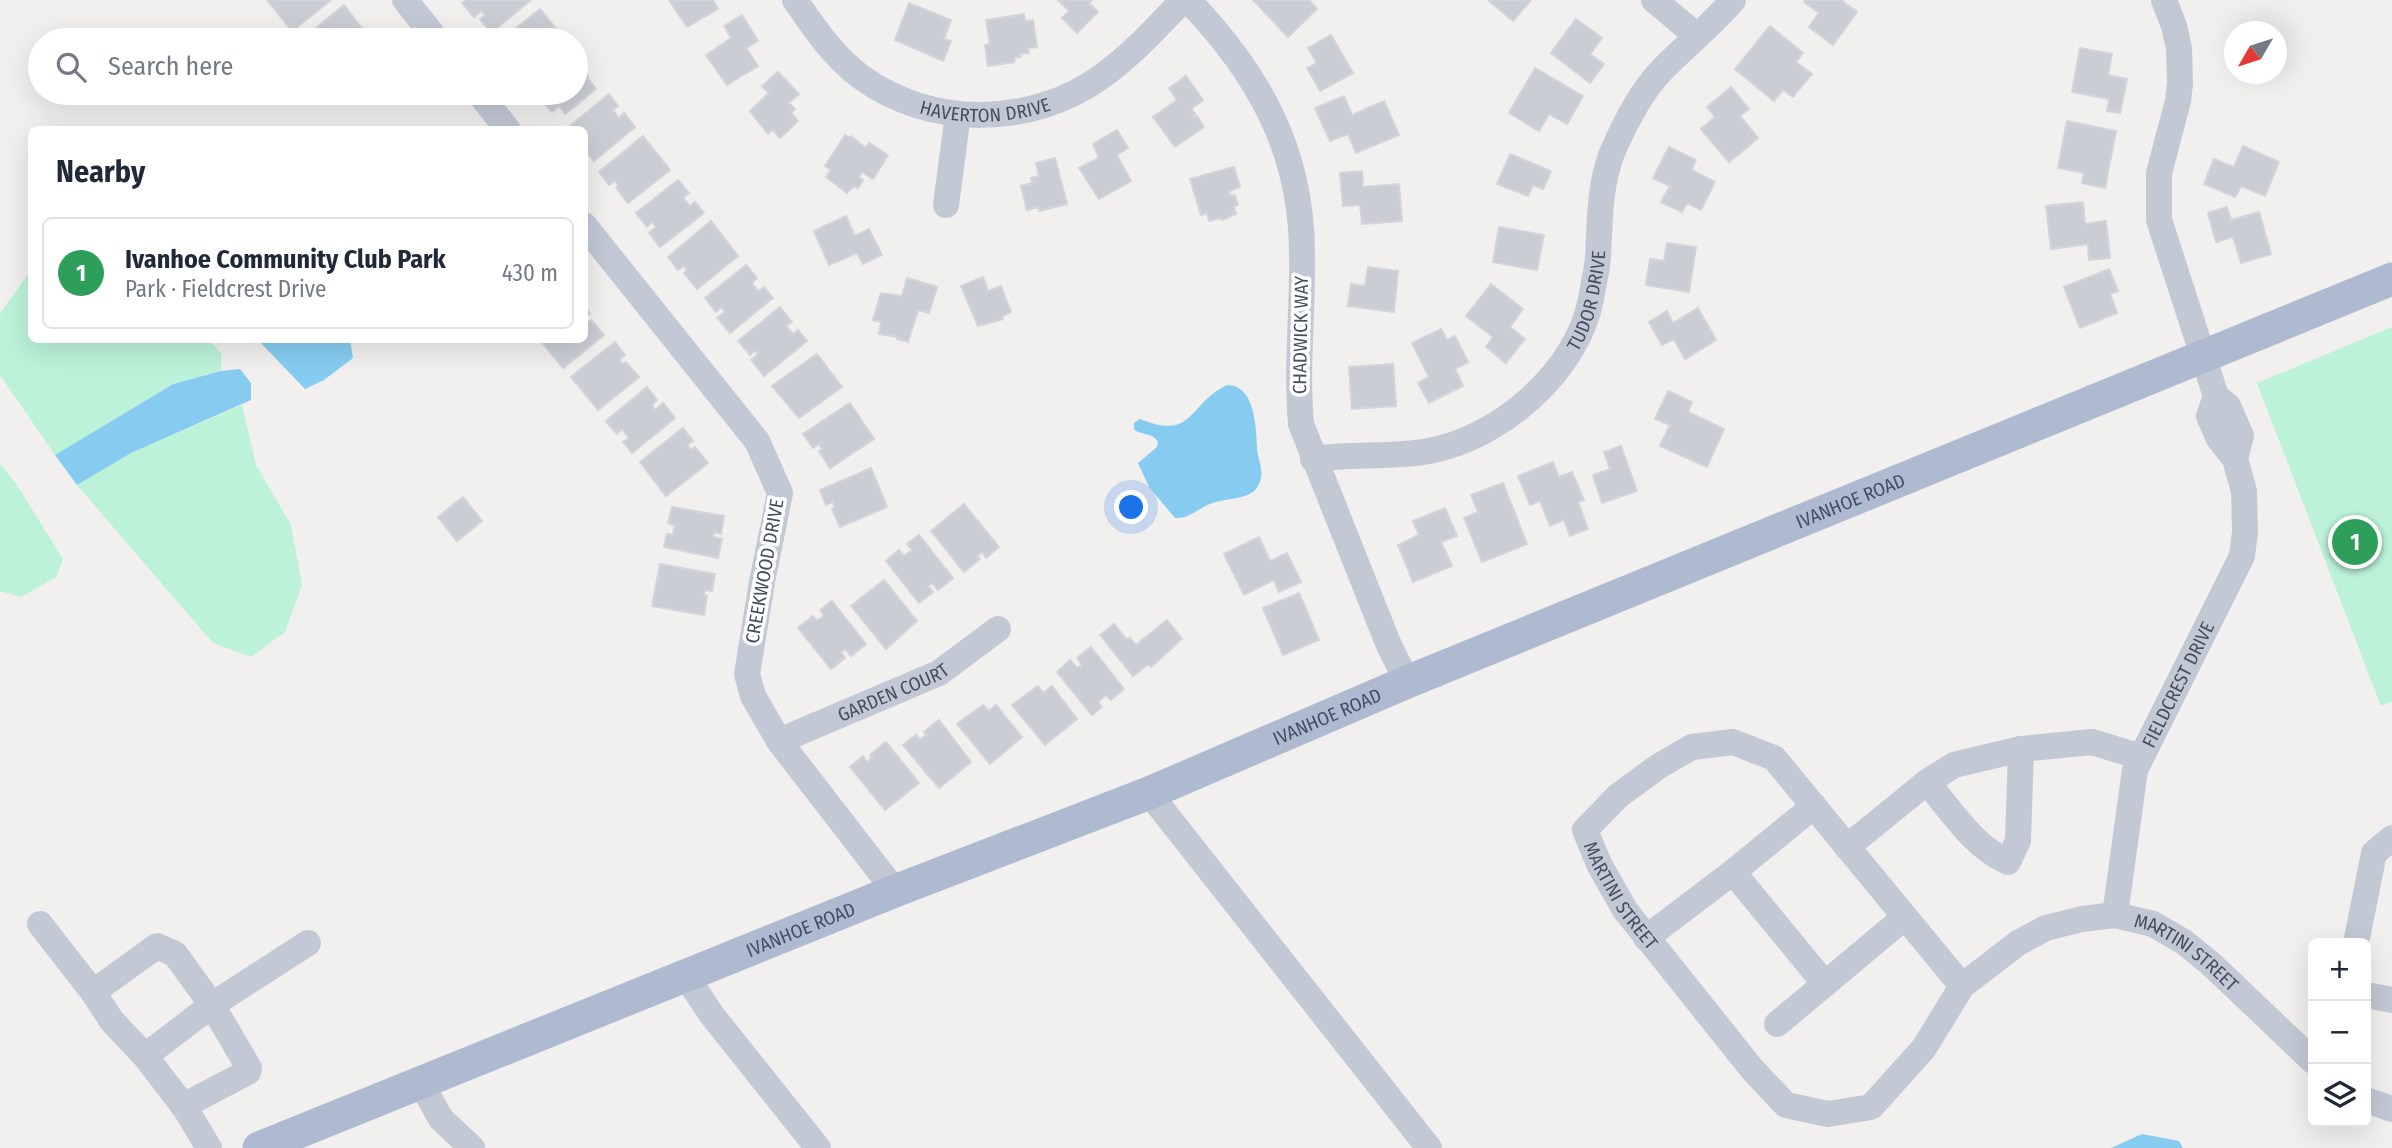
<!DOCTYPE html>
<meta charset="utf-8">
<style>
:root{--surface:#fff;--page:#f6f6f7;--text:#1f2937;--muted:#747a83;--line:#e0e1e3;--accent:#0f51ec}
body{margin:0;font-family:"Fira Sans Condensed",sans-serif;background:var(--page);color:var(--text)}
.controls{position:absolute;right:21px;bottom:21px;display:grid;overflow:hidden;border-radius:10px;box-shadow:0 7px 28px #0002}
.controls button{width:63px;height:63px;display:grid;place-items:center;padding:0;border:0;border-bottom:2px solid var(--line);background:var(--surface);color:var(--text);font:35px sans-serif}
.compass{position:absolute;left:2224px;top:21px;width:63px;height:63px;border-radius:50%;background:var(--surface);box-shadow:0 7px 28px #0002;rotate:231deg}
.you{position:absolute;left:1132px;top:508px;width:24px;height:24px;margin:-18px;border:5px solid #fff;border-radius:50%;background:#1a73e8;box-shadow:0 0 0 10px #1a73e833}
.badge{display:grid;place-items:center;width:46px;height:46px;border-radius:50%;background:var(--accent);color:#fff;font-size:23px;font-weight:700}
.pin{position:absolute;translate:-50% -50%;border:4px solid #fff;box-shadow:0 2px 7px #0006}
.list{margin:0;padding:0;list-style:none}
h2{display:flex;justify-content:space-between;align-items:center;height:91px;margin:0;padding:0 28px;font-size:30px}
h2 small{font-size:23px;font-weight:400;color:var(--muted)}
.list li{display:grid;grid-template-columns:46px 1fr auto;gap:21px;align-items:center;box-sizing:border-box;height:112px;margin:0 14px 14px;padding:0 14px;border:2px solid var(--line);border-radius:10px}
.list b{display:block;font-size:26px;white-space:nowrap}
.list p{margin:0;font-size:23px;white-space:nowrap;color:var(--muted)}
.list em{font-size:23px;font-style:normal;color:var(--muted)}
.icon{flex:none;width:38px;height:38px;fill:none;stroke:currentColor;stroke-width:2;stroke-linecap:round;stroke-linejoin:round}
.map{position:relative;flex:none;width:2392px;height:1148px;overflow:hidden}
.search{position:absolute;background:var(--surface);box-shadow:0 7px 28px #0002;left:28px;top:28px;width:560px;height:77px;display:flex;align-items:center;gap:18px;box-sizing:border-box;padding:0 24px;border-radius:38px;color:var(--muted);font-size:26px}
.panel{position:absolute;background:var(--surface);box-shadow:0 7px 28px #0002;left:28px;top:126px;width:560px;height:217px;border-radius:10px}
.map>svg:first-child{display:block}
</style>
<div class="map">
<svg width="2392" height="1148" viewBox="0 0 2392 1148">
<rect width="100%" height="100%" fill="#f2efef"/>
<!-- green -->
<g fill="#bbf2d8">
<path d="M31,270l1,70h177l12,13v18l-49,13 -117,71 -55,-80v-61z"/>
<path d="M2392,327v374l-11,5 -124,-323z"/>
<path d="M242,405l14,60 35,60 11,60 -17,47 -34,25 -38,-14 -136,-158 54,-32z"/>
<path d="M0,464l17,21 46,74 -7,18 -35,20 -21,-6z"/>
</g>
<!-- water -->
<g fill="#86ccf1">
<path d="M258,340h92l3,18 -29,22 -19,9z"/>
<path d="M240,369l11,14v17l-120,53 -54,32 -22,-30 118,-71 48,-13z"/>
<path d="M1227,385c28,0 29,42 30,62 1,16 10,27 -1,42 -9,11 -33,9 -46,15 -13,5 -21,15 -35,14l-26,-31 -11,-24 19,-16 1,-5c-5,-10 -17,-6 -24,-13v-6l6,-4c55,22 47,-15 87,-34z"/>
<path d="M2142,1134l37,7 4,7h-72z"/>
</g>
<!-- building -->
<g fill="#cbcdd5" stroke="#d3d4db" stroke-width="2">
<path d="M267,0h64l-39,31z"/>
<path d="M466,0h65l-40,33 -11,-14 5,-4 -3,-4 -8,6 -12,-14z"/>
<path d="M669,0h44l5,9 -31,18z"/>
<path d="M1058,0h34l-3,3 9,9 -21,21 -15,-15 7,-7z"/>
<path d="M1253,0h56l8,9 -29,28z"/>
<path d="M1488,0h43l-18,21z"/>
<path d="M1805,0h36l16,12 -24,33 -24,-18 10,-14 -15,-11z"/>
<path d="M909,3l42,17 -7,19 7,2 -8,20 -48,-21z"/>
<path d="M344,5l20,26 -7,6 3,3h-52l-3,-3z"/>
<path d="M540,9l25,31h-64z"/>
<path d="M1024,14l1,7 8,-1 4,27 -9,1 1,5 -9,1 1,3 -6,1 -1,4 -26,4 -3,-21 5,-1 -4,-24z"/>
<path d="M742,15l16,26 -12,7 12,18 -31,19 -21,-30 25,-17 -7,-12z"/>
<path d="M1576,19l26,19 -12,16 14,10 -14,19 -39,-30z"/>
<path d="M1770,26l33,27 -7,9 16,12 -19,23 -10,-7 -9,11 -39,-32z"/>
<path d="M1331,35l22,38 -33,18 -13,-23 10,-5 -9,-15z"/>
<path d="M2080,48l32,6 -4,21 19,4 -7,34 -13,-2 2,-12 -37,-7z"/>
<path d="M576,63l12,13 -1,1 9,12 -31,25 -6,-8 -7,6 -16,-19h40z"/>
<path d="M1535,68l48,28 -16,28 -18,-10 -10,17 -30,-18z"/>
<path d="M778,72l21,22 -10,9 6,6 -4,4 7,8 -18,17 -7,-8 -5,4 -18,-23 19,-18 -7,-7z"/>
<path d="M1186,76l17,24 -12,9 4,5 -3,2 1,2 4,-2 7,11 -29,20 -22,-30 24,-17 -8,-12z"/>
<path d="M1731,87l18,22 -9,7 18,22 -29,24 -28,-33 14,-12 -8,-10z"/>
<path d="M609,94l9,12 -5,4 6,8 5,-5 11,14 -41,34 -10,-12 5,-7 -5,-3v-9h-19z"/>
<path d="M1344,96l8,19 32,-14 15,34 -43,18 -8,-19 -18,7 -15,-33z"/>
<path d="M2067,121l49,10 -11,57 -23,-5 2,-10 -26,-5z"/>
<path d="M1117,130l11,18 -11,7 14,26 -32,18 -20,-31 20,-10 -6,-14z"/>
<path d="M845,135l5,3 1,-2 15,12 3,-5 19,12 -15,24 -11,-7 -3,5 4,3 -5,8 -4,-2 -7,7 -21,-16 5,-7 -6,-4z"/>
<path d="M643,136l27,34 -42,33 -12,-15 2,-3 -3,-4 -6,4 -10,-13z"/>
<path d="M2243,146l36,16 -14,34 -24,-10 -6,11 -31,-13 10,-25 20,8z"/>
<path d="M1669,147l27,13 -4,10 23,12 -14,28 -14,-7 -5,9 -21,-10 9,-16 -17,-8z"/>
<path d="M1510,154l41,17 -8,18 -10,-4 -5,11 -31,-12z"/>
<path d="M1055,158l12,46 -28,7 -1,-4 -11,3 -6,-24 11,-3 -1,-5 8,-2 -3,-13z"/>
<path d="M1234,167l6,20 -11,4 2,5 4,-1 3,10 -4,1 2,8 -14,6 -1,-2 -12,3 -2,-8 -6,2 -11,-36z"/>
<path d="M1362,171l1,16 36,-3 3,37 -40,3 -2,-19 -17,1 -3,-33z"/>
<path d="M678,180l11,13 -6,5 7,8 5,-4 9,11 -44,34 -11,-14 7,-6 -4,-5 -5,5 -11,-14z"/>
<path d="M2083,202l2,22 21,-3 4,37 -21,2 -1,-16 -37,5 -5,-43z"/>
<path d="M2227,207l4,13 28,-8 12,42 -30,9 -8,-26 -17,5 -8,-29z"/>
<path d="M846,216l9,20 14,-7 13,26 -19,9 -6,-11 -28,12 -15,-34z"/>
<path d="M711,221l27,35 -41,33 -13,-16 3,-3 -3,-4 -6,4 -10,-13z"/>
<path d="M1499,227l45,8 -7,35 -44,-8z"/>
<path d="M1667,243l29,4 -7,45 -43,-7 4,-26 14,2z"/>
<path d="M746,265l11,13 -5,5 6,8 6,-4 9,11 -43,35 -13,-15 8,-6 -4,-5 -5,5 -11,-14z"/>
<path d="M1368,267l30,4 -4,41 -46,-6 3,-22 14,2z"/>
<path d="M2109,269l9,22 -8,3 7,19 -37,15 -16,-41z"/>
<path d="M983,277l5,14 13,-5 10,26 -9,4 1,3 -25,7 -17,-40z"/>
<path d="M907,278l30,9 -8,26 -11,-3 -10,32 -11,-3 1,-2 -19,-3 2,-12 -8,-2 8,-27 21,3z"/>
<path d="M1491,284l32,25 -13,18 15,12 -19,24 -20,-16 7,-10 -27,-21z"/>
<path d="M584,306l6,7 -5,4 3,5 3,-2 13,15 -41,33 -23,-28h44z"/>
<path d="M780,307l12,15 -6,4 7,8 5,-4 9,11 -43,35 -13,-16 7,-6 -3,-4 -5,5 -12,-14z"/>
<path d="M1698,308l18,32 -31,19 -11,-20 -12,6 -13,-23 18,-11 6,12z"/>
<path d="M1441,329l6,11 8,-4 13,26 -13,7 8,17 -34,17 -11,-20 11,-6 -17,-34z"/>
<path d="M615,342l10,13 -6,5 4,4 3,-2 13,15 -41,33 -27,-33z"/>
<path d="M817,354l25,33 -43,31 -27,-32z"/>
<path d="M1393,364l3,42 -44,3 -3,-42z"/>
<path d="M647,387l10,13 -5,5 3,5 8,-7 12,15 -43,35 -9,-11 6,-4 -7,-9 -5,5 -11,-13z"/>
<path d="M1668,391l24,11 -4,10 36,17 -17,38 -47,-21 10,-21 -15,-6z"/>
<path d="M850,403l24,36 -44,29 -11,-17 3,-2 -3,-5 -6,4 -10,-14z"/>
<path d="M683,428l10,13 -6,4 4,5 4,-3 13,16 -42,33 -26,-34z"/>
<path d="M1621,446l16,45 -35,12 -9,-28 17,-6 -6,-17z"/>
<path d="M1553,462l6,15 13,-5 12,28 -6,2 10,27 -18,7 -6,-16 -14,6 -10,-25 -10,4 -12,-29z"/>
<path d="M871,468l16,39 -47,20 -8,-18 3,-1 -2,-6 -7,3 -6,-15z"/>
<path d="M1503,483l24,61 -45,18 -18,-44 14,-6 -7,-17z"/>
<path d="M463,497l19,24 -25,20 -19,-24z"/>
<path d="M964,504l35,43 -13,11 -4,-6 -5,4 3,3 -16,13 -33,-41z"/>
<path d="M672,507l52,9 -3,18 -7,-2 -1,5 9,2 -4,19 -54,-11 3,-13 6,1 2,-10 -7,-2z"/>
<path d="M1445,508l12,28 -16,6 11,24 -39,16 -15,-37 21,-10 -6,-14z"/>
<path d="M919,535l34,43 -15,12 -6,-7 -4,3 5,6 -14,11 -33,-42 13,-11 5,6 8,-6 -5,-6z"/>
<path d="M1259,537l11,24 17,-8 14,29 -22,10 -5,-12 -30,15 -20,-41z"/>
<path d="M660,564l55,10 -3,17 -7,-1 -1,5 3,1 -3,19 -52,-9z"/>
<path d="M884,580l33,41 -31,28 -35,-43z"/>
<path d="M1299,593l20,47 -36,15 -20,-47z"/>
<path d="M832,601l34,43 -15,12 -6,-7 -4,3 4,6 -14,11 -33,-41 15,-12 4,5 7,-5 -4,-6z"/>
<path d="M1167,620l15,19 -31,28 -3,-3 -15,12 -33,-41 14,-11 13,16 3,-2 6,7z"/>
<path d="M1091,647l33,42 -13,11 -5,-5 -8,7 4,5 -10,8 -35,-43 13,-12 7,8 5,-3 -5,-7z"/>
<path d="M1038,686l5,7 9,-7 25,33 -32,26 -33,-40z"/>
<path d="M983,705l6,6 7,-6 26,32 -32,27 -33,-40z"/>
<path d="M939,720l32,42 -32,26 -36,-43 13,-10 4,5 6,-5 -2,-3z"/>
<path d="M886,742l33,41 -34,27 -35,-43 13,-11 4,6 5,-4 -2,-3z"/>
</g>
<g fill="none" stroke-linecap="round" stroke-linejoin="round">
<!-- minor -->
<g stroke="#c2c9d5" stroke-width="26">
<path d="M405,0l32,40"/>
<path id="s1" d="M795,0c19,28 39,57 66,77 70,51 170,50 240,0 31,-22 56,-50 82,-77"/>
<path d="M1188,0c70,73 114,150 114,254 1,57 -6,113 -1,170l87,219 19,39"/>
<path d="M1654,0l43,36"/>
<path d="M2164,0l10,26 5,22 1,35 -2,18 -19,72v47l57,176 12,10 13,30 -6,23"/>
<path d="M479,93l29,37"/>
<path d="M946,205l12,-91"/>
<path d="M584,225l173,216 23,52 -18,89 -15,92 6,22 26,45 116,150"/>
<path id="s2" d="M1313,459c39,-6 78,-1 116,-8 71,-13 148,-79 162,-152 2,-14 6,-28 7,-42 2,-36 1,-70 14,-104 12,-28 28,-60 49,-82 23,-24 50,-45 72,-71"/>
<path id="s3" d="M779,741l160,-68 59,-44"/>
<path d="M1927,782c24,29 46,64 81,80l10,-21 3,-92"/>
<path d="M1149,793l280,355"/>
<path d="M1847,847l80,-65 27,-17 67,-16 71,-7 49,15"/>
<path d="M1733,872l92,112"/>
<path id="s4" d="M2115,915l20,-145 107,-214 3,-24 -1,-41 -9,-32 -16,-20 -10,-23 7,-20"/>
<path d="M40,924l53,68 19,29 33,35 40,52 24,40"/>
<path d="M1646,938l87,-66 81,-66"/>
<path d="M2356,943l18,-90 18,-15"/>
<path d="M686,976l25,38 107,134"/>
<path id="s5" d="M1962,986l-188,-228 -41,-16 -41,5 -33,19 -41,30 -33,34 14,34 26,46 127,159 34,36 42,9 43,-7 53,-59 38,-62 56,-43 28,-15 36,-9 33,-4 38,9 31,18 27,22 102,97"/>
<path d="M93,992l64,-46 18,8 37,51 -67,51"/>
<path d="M2366,995l26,5"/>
<path d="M1777,1024l128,-107"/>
<path d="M421,1083l20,36 31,29"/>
<path d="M2366,1100l26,9"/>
<path d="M183,1106l65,-34 1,-4 -37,-63 96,-62"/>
</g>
<!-- major -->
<path stroke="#adbad0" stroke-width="33" id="s6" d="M259,1148l636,-257 254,-98 258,-111 985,-403"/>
</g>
<g text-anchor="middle" stroke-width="7" stroke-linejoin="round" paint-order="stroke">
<!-- street labels -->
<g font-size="19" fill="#464f5e" stroke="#fff">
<text dy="7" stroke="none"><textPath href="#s1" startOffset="234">HAVERTON DRIVE</textPath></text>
<text dy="7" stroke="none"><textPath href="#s2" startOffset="348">TUDOR DRIVE</textPath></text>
<text transform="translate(1300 335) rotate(-89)" y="7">CHADWICK WAY</text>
<text dy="7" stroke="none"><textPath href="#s6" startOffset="1718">IVANHOE ROAD</textPath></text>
<text transform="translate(764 571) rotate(-80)" y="7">CREEKWOOD DRIVE</text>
<text dy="7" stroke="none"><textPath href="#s4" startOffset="242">FIELDCREST DRIVE</textPath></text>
<text dy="7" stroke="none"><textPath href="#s3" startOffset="124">GARDEN COURT</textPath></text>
<text dy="7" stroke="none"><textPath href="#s6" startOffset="1152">IVANHOE ROAD</textPath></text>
<text dy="7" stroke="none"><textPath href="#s5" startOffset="592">MARTINI STREET</textPath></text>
<text dy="7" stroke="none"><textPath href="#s6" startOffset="584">IVANHOE ROAD</textPath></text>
<text dy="7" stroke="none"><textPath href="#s5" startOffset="1353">MARTINI STREET</textPath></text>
</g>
</g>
</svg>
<div class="controls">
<button>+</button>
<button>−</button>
<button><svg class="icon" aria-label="layers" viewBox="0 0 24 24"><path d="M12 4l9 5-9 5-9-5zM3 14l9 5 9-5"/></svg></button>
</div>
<svg class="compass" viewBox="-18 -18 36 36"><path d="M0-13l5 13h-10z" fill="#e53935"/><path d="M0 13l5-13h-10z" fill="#747a83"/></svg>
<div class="you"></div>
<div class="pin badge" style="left:2355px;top:542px;background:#2e9e5b">1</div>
<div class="search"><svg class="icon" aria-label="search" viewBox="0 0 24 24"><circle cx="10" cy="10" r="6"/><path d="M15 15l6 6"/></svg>Search here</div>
<section class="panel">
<h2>Nearby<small></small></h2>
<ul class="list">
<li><span class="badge" style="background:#2e9e5b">1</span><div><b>Ivanhoe Community Club Park</b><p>Park · Fieldcrest Drive</p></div><em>430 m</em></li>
</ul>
</section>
</div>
